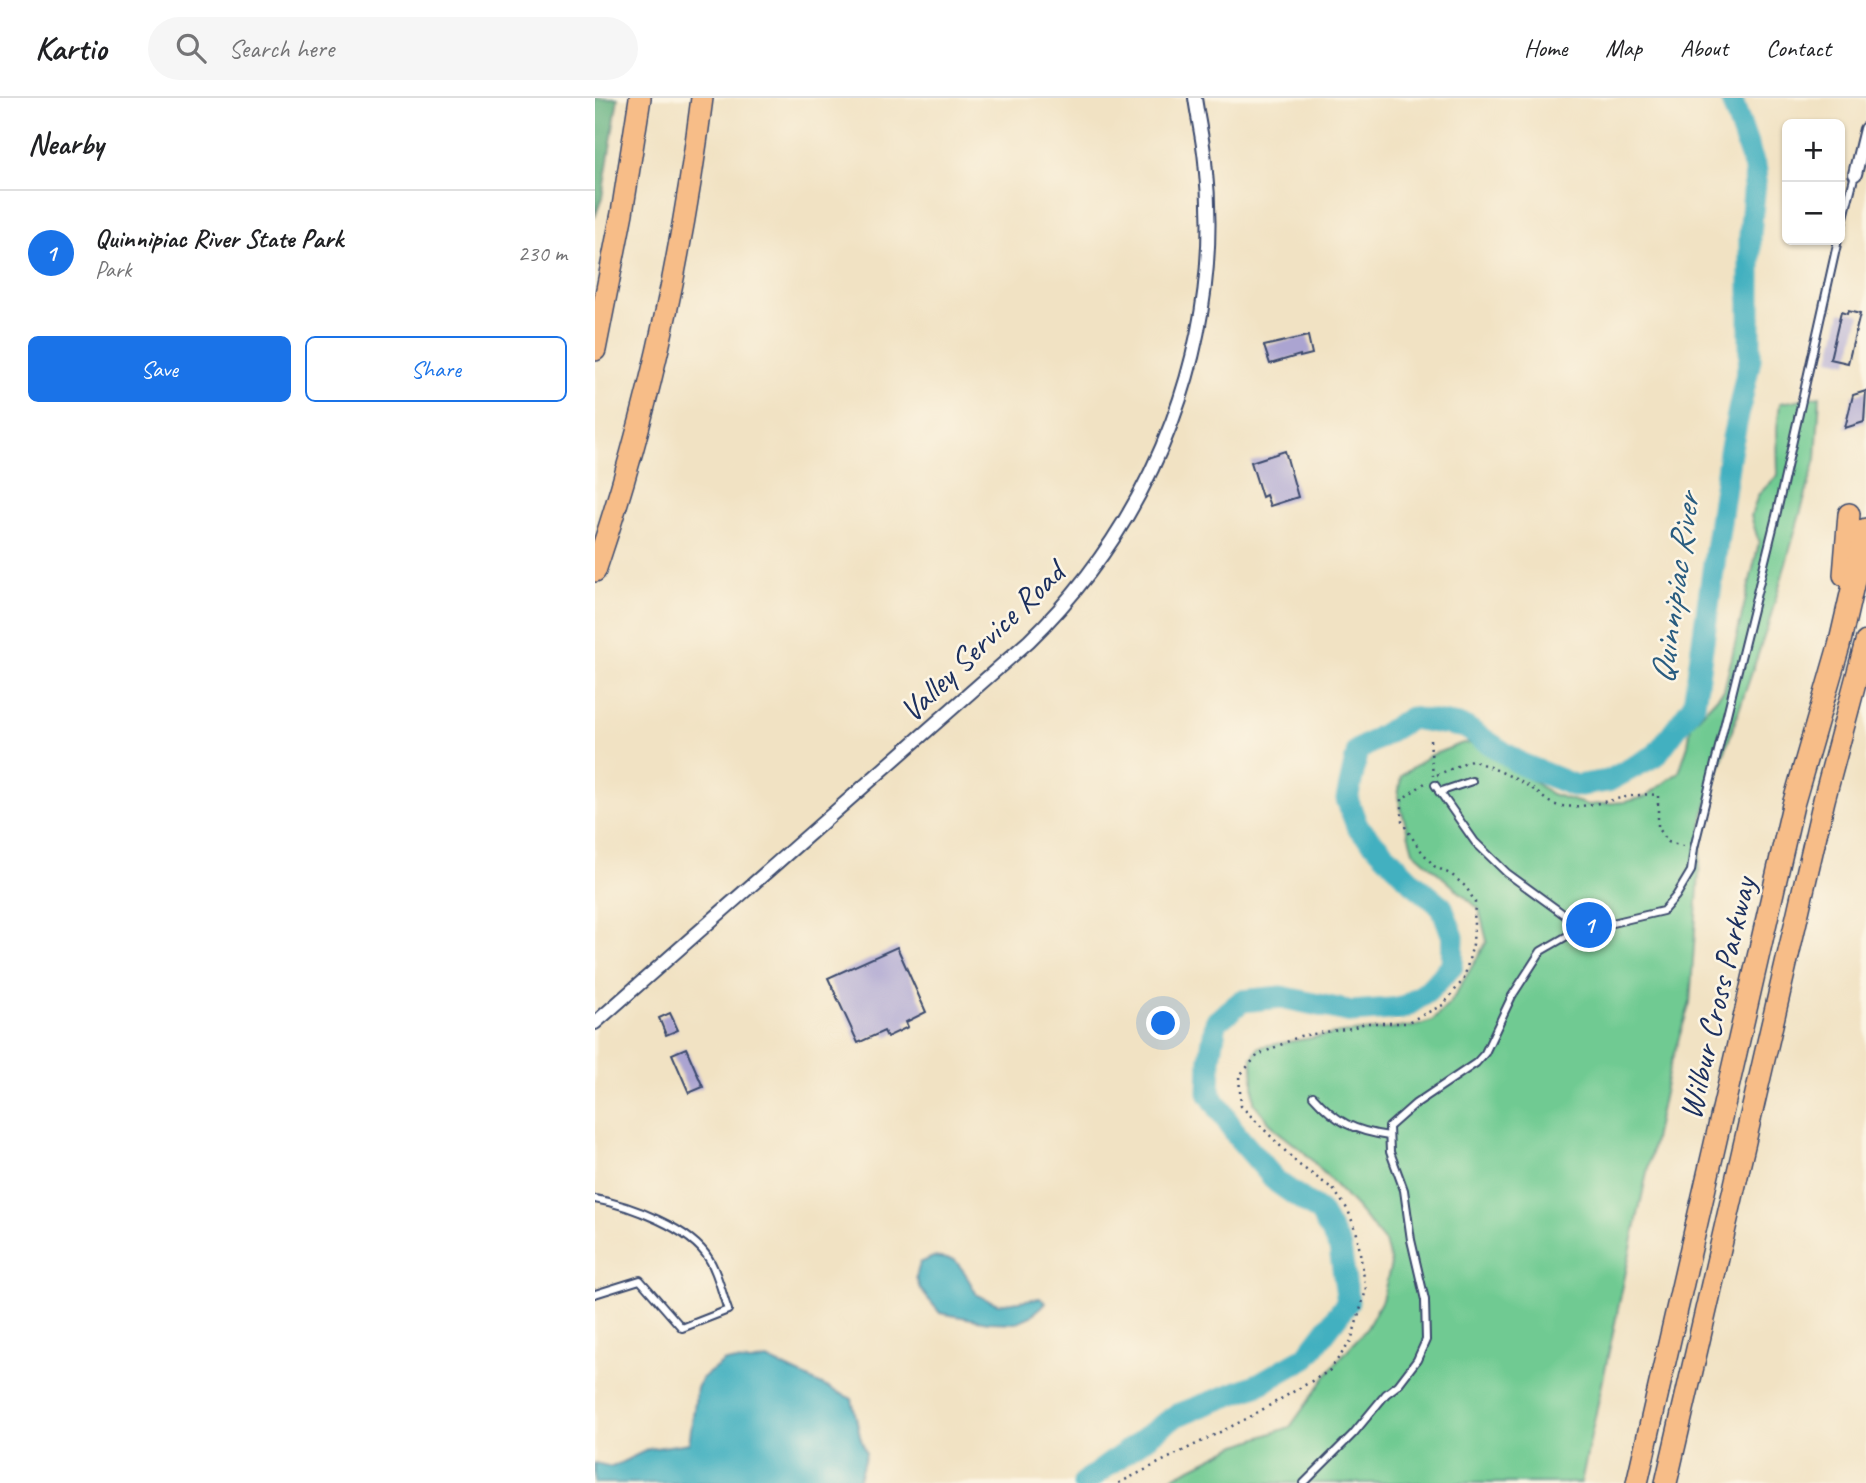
<!DOCTYPE html>
<meta charset="utf-8">
<style>
:root{--surface:#fff;--page:#f6f6f6;--text:#202124;--muted:#757577;--line:#e0e0e0;--accent:#1a73e8}
body{margin:0;font-family:Caveat,sans-serif;background:var(--page);color:var(--text)}
.controls{position:absolute;right:21px;top:21px;display:grid;overflow:hidden;border-radius:10px;box-shadow:0 2px 5px #0004}
.controls button{width:63px;height:63px;display:grid;place-items:center;padding:0;border:0;border-bottom:2px solid var(--line);background:var(--surface);color:var(--text);font:35px sans-serif}
.you{position:absolute;left:569px;top:926px;width:24px;height:24px;margin:-18px;border:5px solid #fff;border-radius:50%;background:#1a73e8;box-shadow:0 0 0 10px #1a73e833}
.badge{display:grid;place-items:center;width:46px;height:46px;border-radius:50%;background:var(--accent);color:#fff;font-size:23px;font-weight:700}
.pin{position:absolute;translate:-50% -50%;border:4px solid #fff;box-shadow:0 2px 7px #0006}
.list{margin:0;padding:0;list-style:none}
h2{display:flex;justify-content:space-between;align-items:center;height:91px;margin:0;padding:0 28px;font-size:30px}
h2 small{font-size:23px;font-weight:400;color:var(--muted)}
.list li{display:grid;grid-template-columns:46px 1fr auto;gap:21px;align-items:center;box-sizing:border-box;height:126px;padding:0 28px;border-top:2px solid var(--line)}
.list b{display:block;font-size:26px;white-space:nowrap}
.list p{margin:0;font-size:23px;white-space:nowrap;color:var(--muted)}
.list em{font-size:23px;font-style:normal;color:var(--muted)}
.actions{display:flex;gap:14px;padding:21px 28px}
.actions a{flex:1;padding:16px 0;border:2px solid var(--accent);border-radius:10px;text-align:center;font-size:24px;color:var(--accent)}
.actions .main{background:var(--accent);color:#fff}
.icon{flex:none;width:38px;height:38px;fill:none;stroke:currentColor;stroke-width:2;stroke-linecap:round;stroke-linejoin:round}
.map{position:relative;flex:none;width:1271px;height:1385px;overflow:hidden}
header{display:flex;align-items:center;gap:42px;box-sizing:border-box;height:98px;padding:0 35px;background:var(--surface);border-bottom:2px solid var(--line)}
header strong{font-size:33px}
nav{display:flex;gap:38px;margin-inline-start:auto;font-size:24px}
.search{width:490px;height:63px;background:var(--page);display:flex;align-items:center;gap:18px;box-sizing:border-box;padding:0 24px;border-radius:38px;color:var(--muted);font-size:26px}
main{display:flex}
aside{flex:1;background:var(--surface)}
.map>svg:first-child{display:block}
</style>
<header>
<strong>Kartio</strong>
<div class="search"><svg class="icon" aria-label="search" viewBox="0 0 24 24"><circle cx="10" cy="10" r="6"/><path d="M15 15l6 6"/></svg>Search here</div>
<nav><a>Home</a><a>Map</a><a>About</a><a>Contact</a></nav>
</header>
<main>
<aside>
<h2>Nearby<small></small></h2>
<ul class="list">
<li><span class="badge">1</span><div><b>Quinnipiac River State Park</b><p>Park</p></div><em>230 m</em></li>
</ul>
<div class="actions"><a class="main">Save</a><a>Share</a></div>
</aside>
<div class="map">
<svg width="1271" height="1385" viewBox="0 0 1271 1385">
<rect width="100%" height="100%" fill="#fcf5e5"/>
<filter id="ink" filterUnits="userSpaceOnUse"><feTurbulence type="fractalNoise" baseFrequency=".0143" numOctaves="2"/><feDisplacementMap in="SourceGraphic" scale="14" xChannelSelector="R" yChannelSelector="G"/><feConvolveMatrix kernelMatrix="1 2 1 2 8 2 1 2 1" color-interpolation-filters="sRGB"/></filter>
<filter id="wash" filterUnits="userSpaceOnUse"><feTurbulence type="fractalNoise" baseFrequency=".00686" numOctaves="4" result="noise"/><feDisplacementMap in="SourceGraphic" scale="28" xChannelSelector="R" yChannelSelector="G"/><feGaussianBlur stdDeviation="1.57" result="paint"/><feColorMatrix in="noise" values="0 0 0 0 0 0 0 0 0 0 0 0 0 0 0 0 0 1.4 0 .05"/><feComposite in="paint" operator="in"/></filter>
<g filter="url(#wash)">
<rect width="100%" height="100%" fill="#f1e2c3"/>
<!-- green -->
<path fill="#70ca92" stroke="#467c78" stroke-width="2" d="M1225,298l-4,63 -47,163 -66,194 -13,187 -21,66 -88,414h-420l74,-37 55,-19 44,-62 33,-37 15,-28 9,-36 -6,-22 -29,-35 -52,-55 -28,-22 -22,-27 -2,-45 7,-11 82,-14 76,-7 15,-5 19,-19 36,-61 -8,-32 -66,-58 -15,-54 3,-21 28,-20 34,-13 20,2 68,49 37,11 37,-3 20,-5 34,-25 9,-27 3,-20 33,-35 35,-147 -8,-27 7,-21 20,-20 -1,-47 3,-25z"/>
<!-- forest -->
<path fill="#5cae7c" stroke="#3c6e6d" stroke-width="2" d="M0,0h23l-16,100 -7,19z"/>
<!-- water -->
<g fill="#43b0c0" stroke="#2f708f" stroke-width="2">
<path d="M338,1159l22,3 10,13 12,22 21,9 42,-6 6,5 -15,13 -16,7 -27,-1 -48,-9 -20,-24 -4,-12 4,-14z"/>
<path d="M172,1261l85,40 8,37 6,17 -8,30h-263v-20l17,4 37,-18 40,-6 8,-55 5,-10 23,-17 26,1z"/>
</g>
<g fill="none" stroke-linecap="round" stroke-linejoin="round">
<!-- river -->
<path stroke="#43b0c0" stroke-width="23" d="M489,1385l91,-67 84,-32 47,-27 42,-55 -8,-54 -20,-36 -43,-30 -39,-45 -29,-44 1,-34 6,-37 26,-21 39,-4 71,15 51,-4 24,-16 25,-26 1,-29 -11,-30 -29,-24 -56,-57 -10,-27 11,-49 53,-32 54,9 56,37 54,22 33,-5 48,-26 38,-51 36,-252 20,-93v-124l6,-64 -25,-73"/>
</g>
<g id="blocks">
<!-- building -->
<g fill="#aba4d1">
<path d="M1253,213l12,3 -12,49 -18,-4 11,-47 6,2z"/>
<path d="M713,238l4,18 -12,3v-2l-30,9 -6,-18z"/>
<path d="M1271,293l-2,31 -19,6 8,-33z"/>
<path d="M690,353l13,46 -28,9 -4,-11 -4,2 -11,-35z"/>
<path d="M302,849l29,65 -20,10 2,5 -21,10 -3,-6 -26,12 -30,-65z"/>
<path d="M75,915l8,17 -12,5 -7,-17z"/>
<path d="M91,950l17,39 -14,6 -17,-39z"/>
</g>
</g>
</g>
<g filter="url(#ink)">
<use href="#blocks" fill-opacity="0" stroke="#3b4a6d" stroke-width="2"/>
<g fill="none" stroke-linecap="round" stroke-linejoin="round">
<defs>
<g id="lane">
<path d="M1245,135l15,-59"/>
<path d="M840,687l40,57 32,31 59,43 8,16"/>
<path d="M844,694l33,-11"/>
<path d="M718,998c23,26 41,35 76,40"/>
<path d="M0,1101c33,6 96,29 114,60 9,14 13,35 19,51l-46,18 -42,-48 -45,14"/>
<path d="M709,1385l49,-49 33,-40 12,-9 19,-25 9,-20 -1,-40 -14,-60 -7,-50 -14,-38 -1,-25 26,-23 61,-41 9,-10 27,-57 29,-45 33,-19 89,-21 13,-15 15,-25 3,-23 82,-332 62,-276"/>
</g>
<g id="street">
<path d="M1260,76l11,-45"/>
<path d="M0,925l434,-382c127,-124 196,-302 176,-480 -2,-21 -7,-42 -10,-63"/>
</g>
<g id="highway">
<path d="M0,252l27,-137 18,-115"/>
<path d="M0,473c52,-153 87,-313 107,-473"/>
<path d="M1249,477l5,-61"/>
<path d="M1042,1385l156,-678 46,-159 27,-117"/>
<path d="M1071,1385l158,-683 42,-158"/>
</g>
</defs>
<!-- lane casing -->
<use href="#lane" stroke="#3b4a6d" stroke-width="10"/>
<!-- street casing -->
<use href="#street" stroke="#3b4a6d" stroke-width="16"/>
<!-- highway casing -->
<use href="#highway" stroke="#3b4a6d" stroke-width="24"/>
<!-- path -->
<g stroke="#3b4a6d" stroke-width="2.5" stroke-dasharray="2 5" stroke-linecap="butt">
<path d="M835,642l3,36"/>
<path d="M842,677l34,-15c22,8 44,17 63,30 7,5 14,13 22,15 35,7 68,-14 102,-10v32l10,15 16,4"/>
<path d="M524,1385l129,-65 81,-47 22,-30 15,-51 -9,-56 -9,-24 -15,-21 -35,-25 -57,-58 -2,-30 19,-21 42,-19 52,-8 13,-5h41l37,-18 21,-26 9,-35 2,-42 -9,-15 -14,-12 -18,-9 -15,-18 -17,-26v-23l23,-16"/>
</g>
<!-- lane -->
<use href="#lane" stroke="#fff" stroke-width="6"/>
<!-- street -->
<use href="#street" stroke="#fff" stroke-width="12"/>
<!-- highway -->
<use href="#highway" stroke="#f7bd88" stroke-width="21"/>
</g>
</g>
<g text-anchor="middle" stroke-width="5" stroke-linejoin="round" paint-order="stroke">
<!-- street labels -->
<g font-size="33" fill="#1b2f5e" stroke="#fcf5e5">
<text transform="translate(386 543) rotate(-44)" y="12">Valley Service Road</text>
<text transform="translate(1121 900) rotate(-77)" y="12">Wilbur Cross Parkway</text>
</g>
<!-- water labels -->
<g font-size="35" font-style="italic" fill="#295c80" stroke="#fcf5e5">
<text transform="translate(1079 491) rotate(-82)" y="12">Quinnipiac River</text>
</g>
</g>
</svg>
<div class="controls">
<button>+</button>
<button>−</button>
</div>
<div class="you"></div>
<div class="pin badge" style="left:994px;top:827px">1</div>
</div>
</main>
